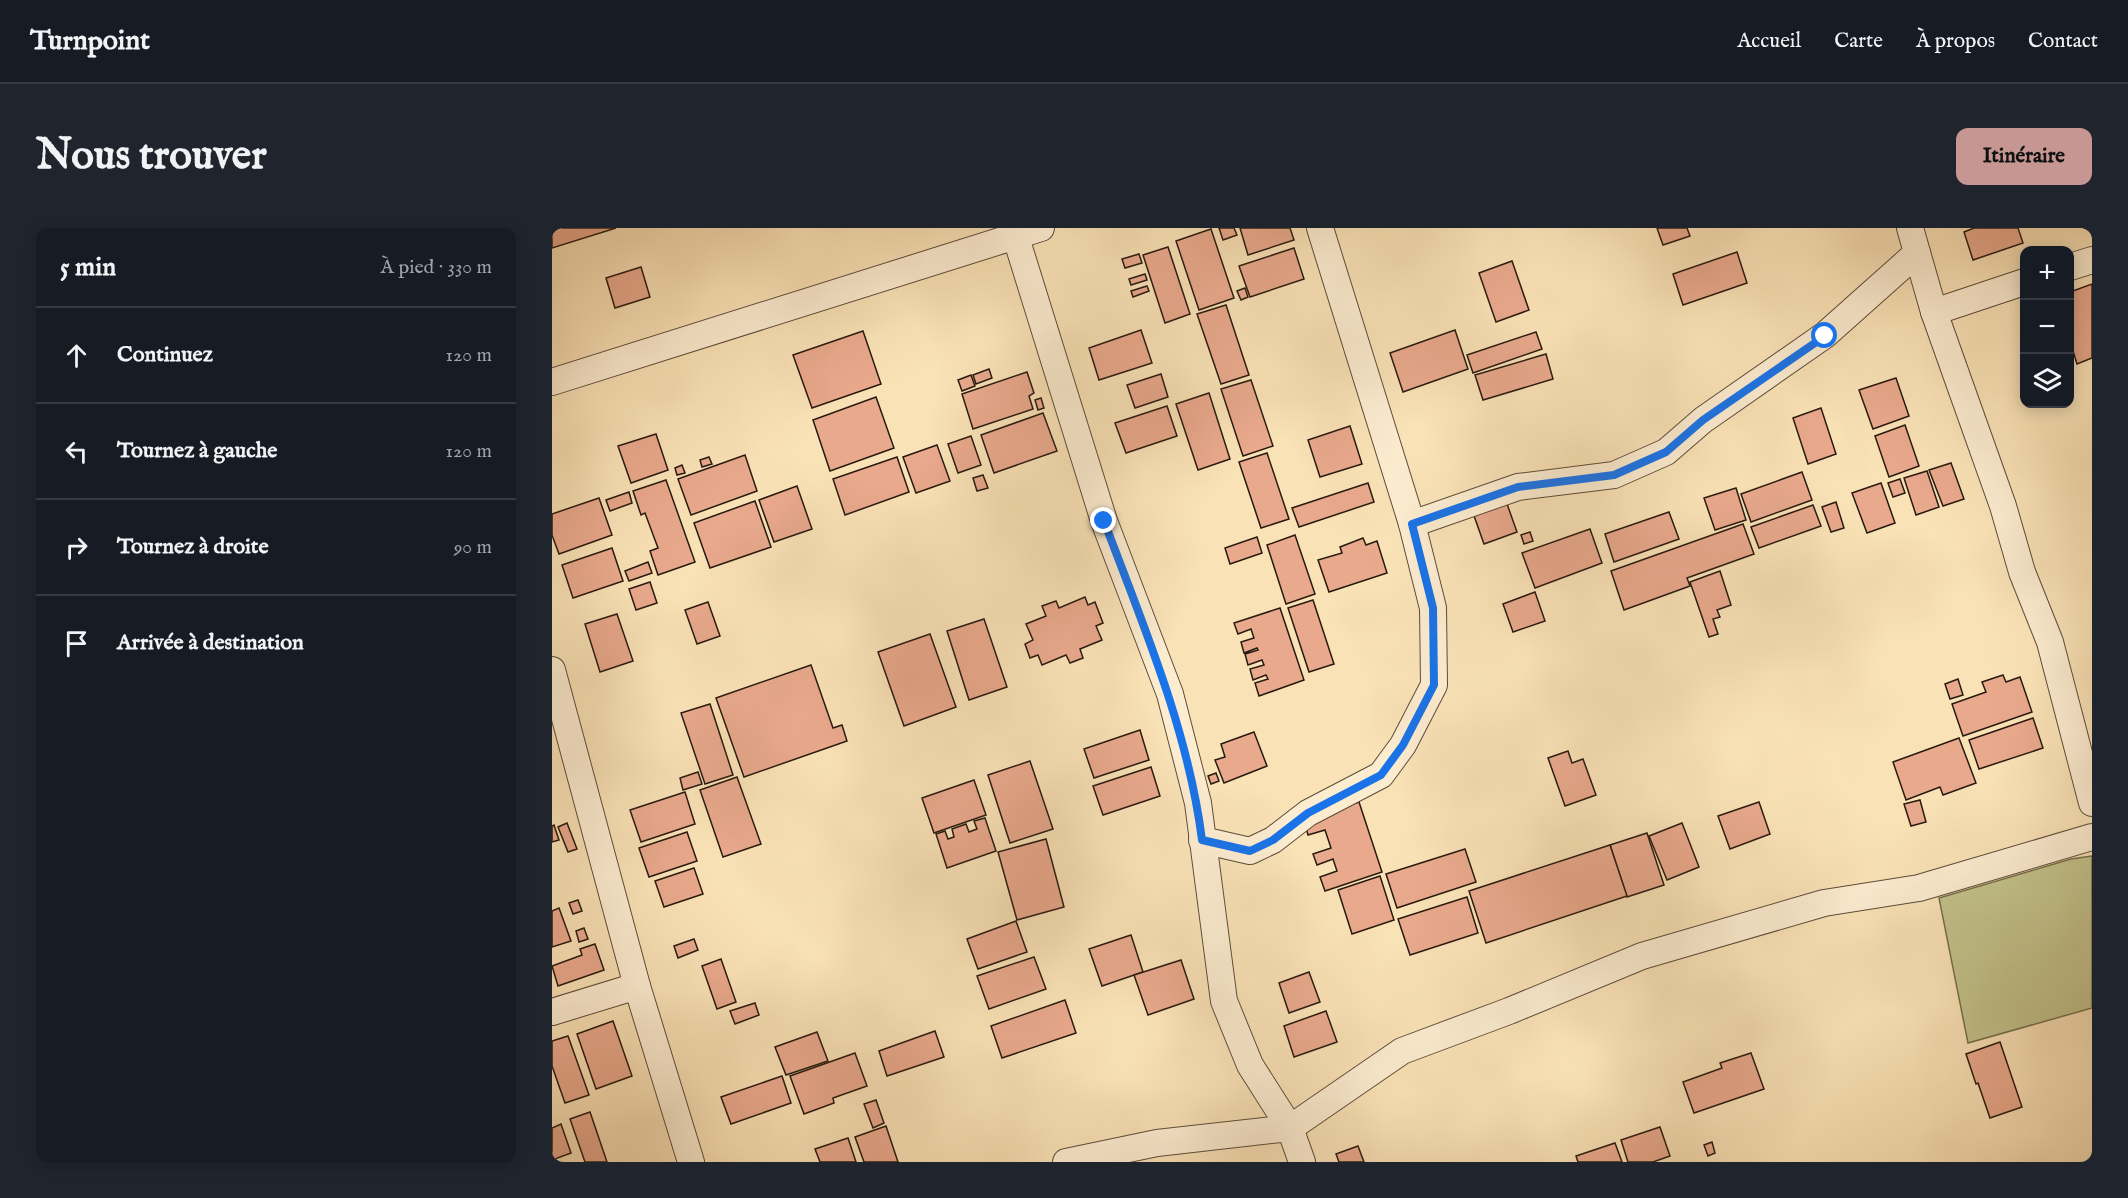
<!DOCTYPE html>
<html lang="fr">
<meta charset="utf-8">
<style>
:root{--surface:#171b24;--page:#20242c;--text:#f1f3f6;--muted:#9ea1a6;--line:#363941;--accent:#c59692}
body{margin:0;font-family:"IM FELL English",serif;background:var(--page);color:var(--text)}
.controls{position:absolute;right:18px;top:18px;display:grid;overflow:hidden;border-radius:12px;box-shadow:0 3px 15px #0003}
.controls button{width:54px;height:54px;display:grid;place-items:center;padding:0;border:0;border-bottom:2px solid var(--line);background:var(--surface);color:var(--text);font:30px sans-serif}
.stop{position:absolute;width:18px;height:18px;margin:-14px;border:4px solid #1a73e8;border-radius:50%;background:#fff}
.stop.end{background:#1a73e8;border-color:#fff;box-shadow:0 2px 6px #0008}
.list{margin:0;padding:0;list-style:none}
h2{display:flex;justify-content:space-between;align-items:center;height:78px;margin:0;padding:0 24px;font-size:26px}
h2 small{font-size:20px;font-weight:400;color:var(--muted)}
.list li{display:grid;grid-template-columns:39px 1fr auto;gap:18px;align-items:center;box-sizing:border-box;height:96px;padding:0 24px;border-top:2px solid var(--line)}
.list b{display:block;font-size:22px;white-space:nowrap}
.list em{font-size:20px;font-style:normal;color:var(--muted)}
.icon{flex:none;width:33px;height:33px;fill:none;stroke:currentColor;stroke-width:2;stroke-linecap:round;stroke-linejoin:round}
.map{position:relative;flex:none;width:1540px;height:934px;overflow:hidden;border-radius:12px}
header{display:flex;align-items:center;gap:36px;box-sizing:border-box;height:84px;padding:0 30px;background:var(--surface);border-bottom:2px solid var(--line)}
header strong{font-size:28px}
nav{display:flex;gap:33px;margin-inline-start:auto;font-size:21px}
.intro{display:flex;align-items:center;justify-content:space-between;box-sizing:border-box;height:144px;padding:0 36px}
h1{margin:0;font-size:42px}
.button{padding:15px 27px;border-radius:12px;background:var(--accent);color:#111;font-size:21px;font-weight:700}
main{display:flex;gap:36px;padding:0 36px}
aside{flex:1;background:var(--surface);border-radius:12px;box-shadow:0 3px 15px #0003}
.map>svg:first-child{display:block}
</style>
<header>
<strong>Turnpoint</strong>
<nav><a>Accueil</a><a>Carte</a><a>À propos</a><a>Contact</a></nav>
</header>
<div class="intro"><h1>Nous trouver</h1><a class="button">Itinéraire</a></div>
<main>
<aside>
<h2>5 min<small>À pied · 330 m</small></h2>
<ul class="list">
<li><svg class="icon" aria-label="ahead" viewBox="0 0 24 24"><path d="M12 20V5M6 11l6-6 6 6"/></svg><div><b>Continuez</b></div><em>120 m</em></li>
<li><svg class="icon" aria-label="left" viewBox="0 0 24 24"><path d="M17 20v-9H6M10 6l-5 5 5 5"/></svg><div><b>Tournez à gauche</b></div><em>120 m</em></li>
<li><svg class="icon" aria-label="right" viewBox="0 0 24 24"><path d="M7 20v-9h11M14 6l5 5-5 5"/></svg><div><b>Tournez à droite</b></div><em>90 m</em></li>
<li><svg class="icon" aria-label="arrive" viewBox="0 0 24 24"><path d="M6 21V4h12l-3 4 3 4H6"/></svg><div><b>Arrivée à destination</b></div></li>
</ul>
</aside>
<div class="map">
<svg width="1540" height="934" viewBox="0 0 1540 934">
<rect width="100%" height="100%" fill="#fae2b7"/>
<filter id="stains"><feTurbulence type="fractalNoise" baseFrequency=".00333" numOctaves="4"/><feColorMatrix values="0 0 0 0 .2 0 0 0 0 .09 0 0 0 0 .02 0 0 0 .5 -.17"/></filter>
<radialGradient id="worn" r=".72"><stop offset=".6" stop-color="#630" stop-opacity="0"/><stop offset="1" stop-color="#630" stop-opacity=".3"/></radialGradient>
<!-- green -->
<path fill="#c3c28b" stroke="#766e4d" stroke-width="1.5" d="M1540,628v152l-124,35 -29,-145 132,-39z"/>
<!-- building -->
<g fill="#e9a98d" stroke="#291a0f" stroke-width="1.5">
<path d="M0,0h64l-64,20z"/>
<path d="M667,0h15l3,7 -14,5z"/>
<path d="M688,0h50l4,12 -46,15z"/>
<path d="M1105,0h30l3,8 -27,9z"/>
<path d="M1422,0h44l5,15 -50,17 -9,-28z"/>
<path d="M659,1l23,69 -35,12 -23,-69z"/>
<path d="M616,19l22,67 -25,9 -22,-68z"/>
<path d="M742,20l10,31 -54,18 -11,-31z"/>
<path d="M1185,24l10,31 -64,22 -10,-31z"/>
<path d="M587,26l3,9 -17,5 -3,-9z"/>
<path d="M960,33l17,49 -33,12 -17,-49z"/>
<path d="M89,39l9,30 -35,11 -9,-30z"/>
<path d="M593,46l2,6 -16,5 -2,-6z"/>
<path d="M1540,56v74l-15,6 -7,-23v-49z"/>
<path d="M595,58l2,5 -16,6 -2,-6z"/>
<path d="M693,60l3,9 -7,3 -4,-9z"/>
<path d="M674,77l23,70 -28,9 -24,-70z"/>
<path d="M589,102l11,33 -53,17 -10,-32z"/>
<path d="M903,102l13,39 -65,23 -13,-39z"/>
<path d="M311,103l18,53 -69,24 -19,-53z"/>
<path d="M984,104l6,17 -69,24 -6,-18z"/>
<path d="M994,126l7,25 -70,21 -8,-25z"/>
<path d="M437,141l3,9 -16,6 -3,-9z"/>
<path d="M475,144l7,21 -5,3 4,13 -60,20 -11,-35z"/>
<path d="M609,146l7,23 -33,11 -8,-23z"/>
<path d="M419,147l4,11 -13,5 -4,-11z"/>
<path d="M1344,150l13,38 -36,13 -14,-39z"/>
<path d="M699,152l22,66 -30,10 -22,-67z"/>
<path d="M657,165l21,66 -32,11 -22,-66z"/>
<path d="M324,169l18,51 -64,23 -17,-51z"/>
<path d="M489,170l3,10 -6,2 -3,-10z"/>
<path d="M615,178l10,30 -51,17 -11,-30z"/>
<path d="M1269,180l15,46 -28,10 -15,-46z"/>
<path d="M491,185l14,38 -63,22 -13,-38z"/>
<path d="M1353,197l14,41 -30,11 -14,-41z"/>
<path d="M798,198l12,38 -42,13 -12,-37z"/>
<path d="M104,206l12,36 -37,13 -13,-37z"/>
<path d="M419,208l10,29 -23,8 -10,-29z"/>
<path d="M385,217l13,36 -34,12 -13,-36z"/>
<path d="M715,225l22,66 -28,9 -22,-66z"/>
<path d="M193,227l12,36 -66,24 -13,-36z"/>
<path d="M157,229l3,7 -10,3 -2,-7z"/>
<path d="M345,229l12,35 -64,23 -12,-36z"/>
<path d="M1399,235l13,36 -21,7 -14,-36z"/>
<path d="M130,237l3,8 -8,2 -2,-7z"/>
<path d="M1375,243l12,36 -23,8 -12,-37z"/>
<path d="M1250,244l10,28 -61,22 -10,-28z"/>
<path d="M431,247l5,13 -11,3 -4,-13z"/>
<path d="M1348,251l5,14 -12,4 -5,-14z"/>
<path d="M114,252l29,82 -37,13 -8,-24 8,-3 -13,-35 -4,2 -8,-24z"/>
<path d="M816,255l6,19 -75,25 -7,-19z"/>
<path d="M1329,255l14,40 -28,10 -15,-40z"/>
<path d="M245,258l15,43 -38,13 -15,-42z"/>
<path d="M1184,260l10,32 -31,10 -11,-32z"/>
<path d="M77,264l3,11 -22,8 -4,-11z"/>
<path d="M47,270l13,37 -53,19 -7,-19v-21z"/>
<path d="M203,273l16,46 -61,21 -16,-45z"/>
<path d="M954,273l11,31 -33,12 -11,-31z"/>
<path d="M1284,274l8,26 -13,4 -9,-25z"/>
<path d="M1261,277l8,21 -62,22 -8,-21z"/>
<path d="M1117,284l10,27 -65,23 -9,-28z"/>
<path d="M1191,296l11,30 -67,24 3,8 -66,24 -13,-39z"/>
<path d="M1038,301l12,34 -67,25 -13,-35z"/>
<path d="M978,304l3,9 -9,3 -3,-9z"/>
<path d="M743,307l20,59 -29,10 -19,-59z"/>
<path d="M705,309l5,16 -32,11 -5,-16z"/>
<path d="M811,310l3,7 11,-4 10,32 -58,19 -11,-32 24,-7 -2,-6z"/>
<path d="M60,320l11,33 -50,17 -11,-33z"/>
<path d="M96,334l4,11 -23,8 -4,-10z"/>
<path d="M1168,343l11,34 -14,5 3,7 -7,2 5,15 -9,3 -19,-55z"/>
<path d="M98,354l7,21 -21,7 -7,-21z"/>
<path d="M983,364l10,29 -32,11 -10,-28z"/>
<path d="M533,369l3,8 7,-3 8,21 -7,3 6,14 -22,9 3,9 -13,5 -4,-8 -24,10 -4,-10 -8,3 -5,-14 8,-4 -7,-16 20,-8 -4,-10 14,-5 3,7z"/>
<path d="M761,372l21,64 -25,8 -21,-64z"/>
<path d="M156,374l12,34 -23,8 -12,-34z"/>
<path d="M728,380l24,72 -45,16 -4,-13 13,-4 -2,-4 -13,5 -3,-11 14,-4 -2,-5 -14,5 -3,-11 13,-4 -1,-2 -13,5 -3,-11 13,-4 -3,-9 -13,5 -4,-11z"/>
<path d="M65,386l16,47 -33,11 -15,-48z"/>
<path d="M432,391l23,68 -38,13 -22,-69z"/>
<path d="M378,406l26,73 -52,19 -26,-74z"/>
<path d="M259,437l22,63 9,-3 5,16 -103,36 -28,-79z"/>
<path d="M1451,447l3,7 14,-5 12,35 -69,24 -11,-32 34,-12 -4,-10z"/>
<path d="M1406,451l5,16 -13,4 -5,-15z"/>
<path d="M158,476l23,71 -28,9 -24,-71z"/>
<path d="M1481,490l10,30 -64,21 -10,-29z"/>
<path d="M588,502l9,30 -55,18 -10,-29z"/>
<path d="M702,504l13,34 -43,17 -9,-23 10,-3 -4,-13z"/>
<path d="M1407,510l17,45 -33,12 -3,-8 -34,13 -13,-38z"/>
<path d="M1016,523l4,12 11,-4 13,36 -31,11 -17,-48z"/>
<path d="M478,533l23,68 -43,14 -22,-68z"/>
<path d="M599,539l9,29 -57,19 -10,-29z"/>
<path d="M146,544l4,12 -19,6 -3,-12z"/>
<path d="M664,545l3,8 -8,3 -3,-8z"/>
<path d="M185,549l24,67 -38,13 -23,-67z"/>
<path d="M422,552l12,35 -52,18 -12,-35z"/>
<path d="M133,564l10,32 -54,18 -11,-32z"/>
<path d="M1368,572l6,22 -15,4 -7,-22z"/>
<path d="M807,574l23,70 -57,19 -5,-14 17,-6 -4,-12 -16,6 -4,-11 18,-6 -6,-18 -17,5 -4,-15z"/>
<path d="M1207,574l11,32 -40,15 -12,-33z"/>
<path d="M433,590l11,33 -49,17 -11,-34 9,-3 3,8 6,-2 -2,-8 14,-5 3,8 8,-3 -3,-8z"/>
<path d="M15,595l10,26 -9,3 -10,-25z"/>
<path d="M1130,595l17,44 -32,13 -18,-44z"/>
<path d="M2,597l5,15 -7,2v-16z"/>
<path d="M135,604l10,29 -48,16 -10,-29z"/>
<path d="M1095,605l17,52 -37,12 -17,-52z"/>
<path d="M494,611l18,68 -47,13 -19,-68z"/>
<path d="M1058,617l17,51 -141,47 -17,-52z"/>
<path d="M913,621l11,33 -79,26 -11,-34z"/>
<path d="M142,640l9,26 -39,13 -9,-26z"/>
<path d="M828,648l14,44 -42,14 -14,-44z"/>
<path d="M915,669l11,36 -68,22 -12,-36z"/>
<path d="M26,672l4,11 -9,3 -4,-11z"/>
<path d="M7,680l12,33 -19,6v-36z"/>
<path d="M464,693l11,31 -49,17 -11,-30z"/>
<path d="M32,700l4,11 -9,3 -3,-11z"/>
<path d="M579,707l12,37 -41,14 -13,-37z"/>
<path d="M142,711l4,11 -20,8 -4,-12z"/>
<path d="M43,716l9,26 -46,16 -6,-20 30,-11 -2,-6z"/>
<path d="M482,729l12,32 -57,20 -12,-33z"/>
<path d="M169,731l15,43 -19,7 -15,-43z"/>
<path d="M629,732l13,39 -46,16 -14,-40z"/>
<path d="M757,744l11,30 -31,11 -10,-30z"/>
<path d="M513,772l11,33 -74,25 -11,-32z"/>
<path d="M203,775l4,12 -24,9 -5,-13z"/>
<path d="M774,783l11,31 -43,15 -10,-31z"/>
<path d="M61,793l19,55 -36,13 -19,-55z"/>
<path d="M383,803l9,26 -57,19 -8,-25z"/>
<path d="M265,804l11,29 -42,14 -11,-28z"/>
<path d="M16,808l21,59 -24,8 -13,-37v-25z"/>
<path d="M1448,814l22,65 -32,11 -12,-35 -2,1 -10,-30z"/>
<path d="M303,825l12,33 -34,12 1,5 -30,11 -14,-38z"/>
<path d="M1199,825l13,36 -70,24 -11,-31 39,-14 -2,-5z"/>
<path d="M230,848l9,27 -60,21 -10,-27z"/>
<path d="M324,872l8,23 -11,5 -9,-24z"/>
<path d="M38,884l17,50h-22l-15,-43z"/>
<path d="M9,896l10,29 -19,7v-32z"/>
<path d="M334,898l12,36h-34l-9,-25z"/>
<path d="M1108,899l10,29 -17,6h-25l-7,-22z"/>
<path d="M296,910l8,24h-36l-5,-13z"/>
<path d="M1160,914l3,11 -7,3 -4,-11z"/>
<path d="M1063,915l7,19h-44l-2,-6z"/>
<path d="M806,918l6,16h-25l-3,-8z"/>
</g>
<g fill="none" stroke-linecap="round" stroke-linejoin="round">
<defs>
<g id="street">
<path d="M461,0l91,293 66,173 28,109 26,198 26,64 40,63 12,34"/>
<path d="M1358,0l24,84 69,194 19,66 28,70 42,161"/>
<path d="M1518,39l22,-7"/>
<path d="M1382,84l90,-30"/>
<path d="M0,154l489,-154"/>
<path d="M860,296l106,-37 96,-12 52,-23 37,-32 122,-85 92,-82"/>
<path d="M0,442l85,316 54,176"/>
<path d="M650,612l48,11 23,-11 35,-27 73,-38 22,-30 31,-60 -1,-77 -21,-84 -92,-296"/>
<path d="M0,784l85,-26"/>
<path d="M514,934l91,-19 133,-15 112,-77 107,-40 133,-55 182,-53 95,-15 173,-51"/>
</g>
</defs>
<!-- street casing -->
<use href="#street" stroke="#5d4c39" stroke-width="28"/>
<!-- street -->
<use href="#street" stroke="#fcecd0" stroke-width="26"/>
</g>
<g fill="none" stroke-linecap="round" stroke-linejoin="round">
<!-- route -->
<path stroke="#1a73e8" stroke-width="8" d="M552,293c39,104 84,208 98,319l48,11 23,-11 35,-27 73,-38 22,-30 31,-60 -1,-77 -21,-84 106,-37 96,-12 52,-23 37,-32 122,-84"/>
</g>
<rect width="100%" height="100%" filter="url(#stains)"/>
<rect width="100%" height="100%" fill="url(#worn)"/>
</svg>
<div class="controls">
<button>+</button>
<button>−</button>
<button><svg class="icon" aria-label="layers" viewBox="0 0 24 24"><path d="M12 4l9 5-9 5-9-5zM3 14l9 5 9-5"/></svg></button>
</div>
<div class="stop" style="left:1273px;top:108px"></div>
<div class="stop end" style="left:552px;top:293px"></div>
</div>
</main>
